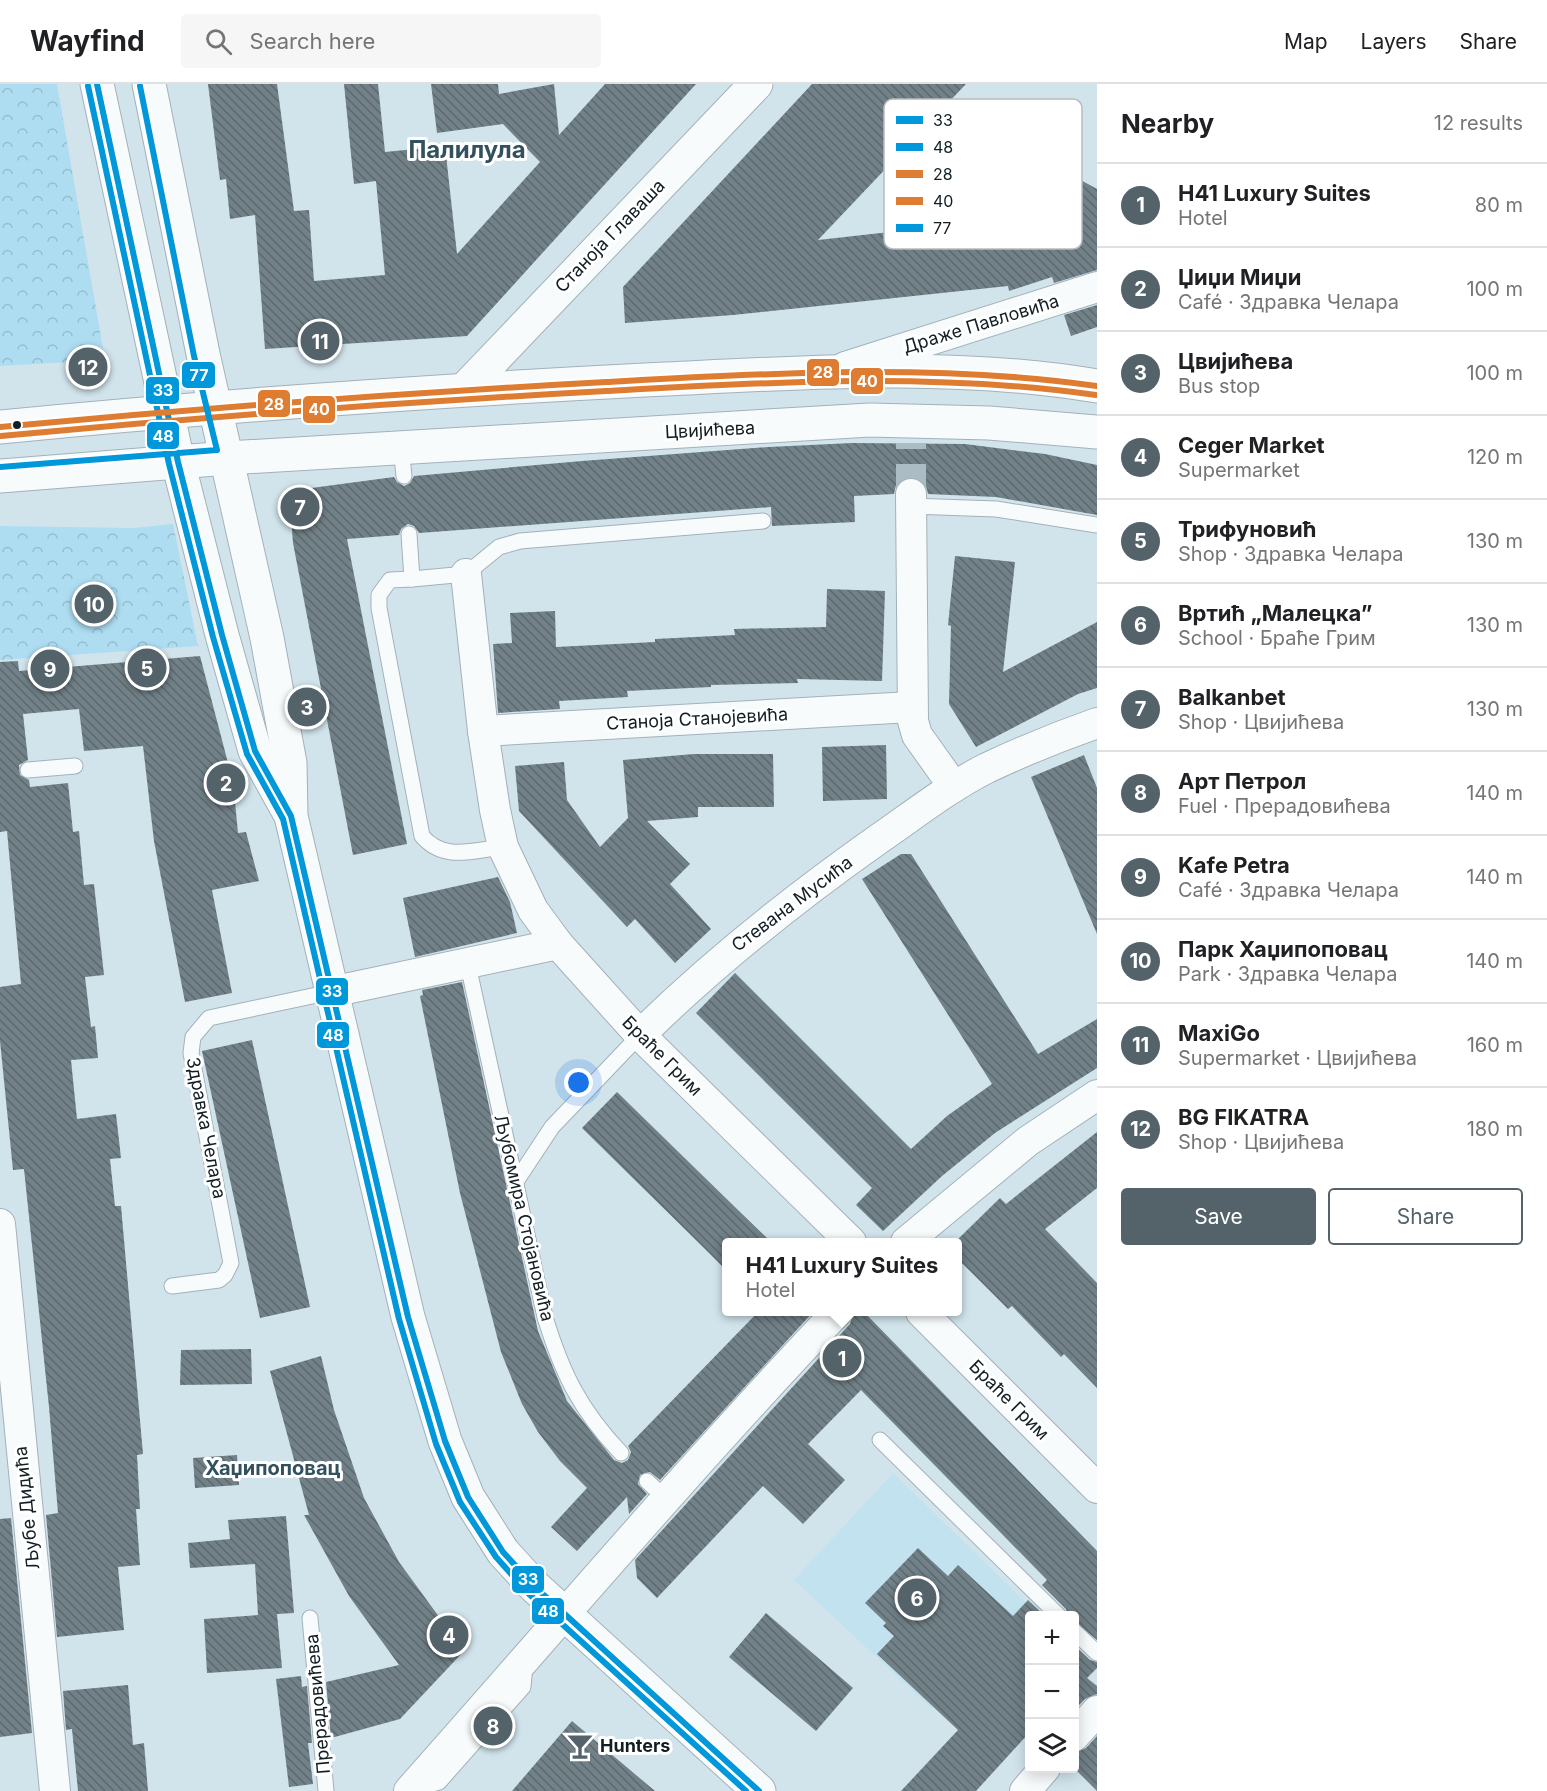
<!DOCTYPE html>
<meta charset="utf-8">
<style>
:root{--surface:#fff;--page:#f6f6f6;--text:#202124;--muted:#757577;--line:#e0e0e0;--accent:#54636a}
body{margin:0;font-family:Inter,sans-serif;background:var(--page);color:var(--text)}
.controls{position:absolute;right:18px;bottom:18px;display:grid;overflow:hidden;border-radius:6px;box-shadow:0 3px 15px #0003}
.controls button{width:54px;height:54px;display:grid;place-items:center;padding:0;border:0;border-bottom:2px solid var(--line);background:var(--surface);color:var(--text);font:30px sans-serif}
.you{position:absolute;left:579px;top:999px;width:21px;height:21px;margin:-15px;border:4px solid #fff;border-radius:50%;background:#1a73e8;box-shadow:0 0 0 9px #1a73e833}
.badge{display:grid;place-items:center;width:39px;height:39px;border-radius:50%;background:var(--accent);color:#fff;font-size:20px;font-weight:700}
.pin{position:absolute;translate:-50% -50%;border:3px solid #fff;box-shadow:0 2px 6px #0006}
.popup{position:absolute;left:722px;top:1154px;width:240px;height:78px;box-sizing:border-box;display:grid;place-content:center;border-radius:6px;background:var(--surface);filter:drop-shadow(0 2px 4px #0005);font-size:20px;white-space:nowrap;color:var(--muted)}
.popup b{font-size:22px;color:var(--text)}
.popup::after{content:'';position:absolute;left:50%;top:100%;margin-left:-12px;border:12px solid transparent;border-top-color:var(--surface)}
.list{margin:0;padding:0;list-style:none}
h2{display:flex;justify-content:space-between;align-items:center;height:78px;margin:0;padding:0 24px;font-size:26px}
h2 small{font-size:20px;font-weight:400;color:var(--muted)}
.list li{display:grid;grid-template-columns:39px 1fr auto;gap:18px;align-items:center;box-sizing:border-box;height:84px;padding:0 24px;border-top:2px solid var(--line)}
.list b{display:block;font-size:22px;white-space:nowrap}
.list p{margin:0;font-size:20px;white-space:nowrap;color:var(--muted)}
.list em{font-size:20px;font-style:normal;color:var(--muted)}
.actions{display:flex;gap:12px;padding:18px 24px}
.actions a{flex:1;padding:14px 0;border:2px solid var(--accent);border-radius:6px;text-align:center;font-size:21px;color:var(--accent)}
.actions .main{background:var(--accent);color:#fff}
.icon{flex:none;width:33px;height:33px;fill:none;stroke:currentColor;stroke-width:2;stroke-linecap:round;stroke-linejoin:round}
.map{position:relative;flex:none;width:1097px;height:1707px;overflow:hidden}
header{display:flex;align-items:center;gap:36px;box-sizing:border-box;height:84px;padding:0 30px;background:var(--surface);border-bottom:2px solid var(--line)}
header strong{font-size:28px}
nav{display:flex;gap:33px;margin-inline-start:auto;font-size:21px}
.search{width:420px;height:54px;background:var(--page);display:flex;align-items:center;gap:15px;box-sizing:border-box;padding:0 21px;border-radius:6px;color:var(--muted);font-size:22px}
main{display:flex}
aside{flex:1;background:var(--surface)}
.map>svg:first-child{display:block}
</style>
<header>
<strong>Wayfind</strong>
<div class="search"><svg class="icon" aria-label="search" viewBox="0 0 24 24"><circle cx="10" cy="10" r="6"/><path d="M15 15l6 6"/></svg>Search here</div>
<nav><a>Map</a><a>Layers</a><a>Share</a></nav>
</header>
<main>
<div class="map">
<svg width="1097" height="1707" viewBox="0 0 1097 1707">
<defs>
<pattern id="park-crowns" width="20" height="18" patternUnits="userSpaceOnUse" patternTransform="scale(1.5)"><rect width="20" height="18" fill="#aeddf2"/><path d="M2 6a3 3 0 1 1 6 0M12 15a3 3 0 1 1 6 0" fill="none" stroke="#95bdcf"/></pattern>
<pattern id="building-back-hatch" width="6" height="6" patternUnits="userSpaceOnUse" patternTransform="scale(1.5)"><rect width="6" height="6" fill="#718187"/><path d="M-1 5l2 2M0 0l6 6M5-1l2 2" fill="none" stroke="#5b696e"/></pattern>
</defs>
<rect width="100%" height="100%" fill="#d1e4ec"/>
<!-- built -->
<path fill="#c2e2f0" d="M893,1389l146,142 -9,1 -1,115 -64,-59 -34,36 -137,-128z"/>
<!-- park -->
<g fill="url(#park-crowns)">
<path d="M0,0h57l48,276 -105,6z"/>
<path d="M173,440l25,122 -198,14v-134l134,2z"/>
</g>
<!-- building -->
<g fill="url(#building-back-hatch)">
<path d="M208,0h69l17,127 15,-1 5,71 71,-6 -9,-94 -22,3 -10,-100h34l7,68 60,-6 12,108 83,-92 -37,-38 -66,9 -6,-49h67l1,10 55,-10 5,51 46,-51h91l-229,252 -202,13 -10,-134 -25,4 -4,-40 -6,1z"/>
<path d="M812,0h154l-148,156 170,-19 -18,-52 58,-18 69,38v81l-43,13 -2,-6 -43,14 -1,-5 -275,29 -108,8 -2,-36z"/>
<path d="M1097,221v22l-26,9 -7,-21z"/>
<path d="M852,359l113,1 80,10 52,11v50l-101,-18 -68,-3 -2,-8 -6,-7 -10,-2 -14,8 -2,9 -40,2 1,26 -83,4 -1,-19 -352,26 -5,-7 -6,-2 -7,5 -2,6 -52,4 60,305 -54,11 -60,-312 -4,-52 105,-14 3,5 7,4 6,-3 4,-7 168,-15 187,-14z"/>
<path d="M955,472l60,6 -12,110 94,-50v66l-19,6 -102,53 -27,-43 2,-78 -3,-1z"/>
<path d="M827,505l58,2 -3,90 -85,-2 1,4 -87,2v2l-84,4 1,6 -69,4 1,8 -62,4 -5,-69 19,-1 -2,-30 45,-2 1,36 99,-5v-3l80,-4 -1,-6 92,-2z"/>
<path d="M200,572l33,126 5,51 8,-1 13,49 -47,9 20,103 -47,9 -31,-161 -11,-95 -59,5 -5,-42 -56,5 5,46 -9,5 1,10 9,5 1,7 38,-4 5,49 6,-1 5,54 10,-1 10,91 -19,2 6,50 4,-1 3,32 -27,2 6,59 39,-5 5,44 -11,1 5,47h6l22,248 -6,1 3,54h-4l4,56 -22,2 6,63 -67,7 -11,-122 12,-2 -9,-106 -25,-238 -11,1 -13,-129v-54l21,-3 -14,-153 -7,1v-170l18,-1 1,10z"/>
<path d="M886,661l1,54 -64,2 -1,-54z"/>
<path d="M694,670h79l1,53h-76v10l-51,4 43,43 -20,20 41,45 -36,34 -40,-44 -8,8 -108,-116 -4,-45 49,-4 3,38 33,47 28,-29 -5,-58z"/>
<path d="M1084,671l13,33v146l-66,-157z"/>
<path d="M901,770h10l127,200 59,-35v49l-102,65 -53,43 -59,55 -27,-26 16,-17 -176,-175 39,-40 176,176 36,-33 45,-32 -130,-205z"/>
<path d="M498,793l12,25 7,31 -102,24 -12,-59z"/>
<path d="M462,898l76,349 29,70 47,59 8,3 6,-3 3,-8 -3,-6 131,-135h55l-154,169 -10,-8 -10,3 -2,9 9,10 -18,20 -2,-17 -50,54 -26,-24 36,-39 -27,-27 -22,-29 -16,-28 -21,-52 -41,-159 -40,-197 3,-1 -1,-5z"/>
<path d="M252,956l58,267 -50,11 -58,-267z"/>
<path d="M617,1008l122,119 32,31h-45v28l-23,-23 -121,-119z"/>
<path d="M1097,1048v56l-52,41 52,54v105l-33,-34 -3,3 -49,-51 -4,3 -51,-51v-18l43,-42 6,6z"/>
<path d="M854,1227h9l234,240v89l-23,-19v-5h-6l-2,-7 -24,-24 5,-5 -186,-190 -53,54 37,36 -42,44 -40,-38 -106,112 -20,-20 -2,-18 215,-236z"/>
<path d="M251,1265l1,35 -72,1 1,-35z"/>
<path d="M321,1272l13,54 30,88 35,64 65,89 -64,68 -69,19 -5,-56 73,-17 -50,-69 -45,-81h5l-39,-144z"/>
<path d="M237,1371l2,30 -44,3 -2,-30z"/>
<path d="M286,1432l8,97 -17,1 5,54 -75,5 -3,-54 54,-4 -3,-51 -65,4 -2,-25 42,-4 -2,-19z"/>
<path d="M11,1434l21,215 -32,4v-218z"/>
<path d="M918,1464l30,28 10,-11 55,51 15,-16 17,16h-16v117l-53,58h-75l57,-61 -81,-76 17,-18 -11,-10 3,-3 -21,-20z"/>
<path d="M766,1529l87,75 -37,43 -87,-74z"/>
<path d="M1074,1561l16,15 7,2v6l-10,10 10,8v8l-12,5 -11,11z"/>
<path d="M301,1592l1,11 5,-1 5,57h-4l5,41 -24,3 -13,-108z"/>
<path d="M128,1601l5,60 11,-2 4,48h-70l-6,-62 -6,1 -3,-39z"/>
<path d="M572,1637l83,70h-143z"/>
<path d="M1097,1652v55l-23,-23v-15l12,-5z"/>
</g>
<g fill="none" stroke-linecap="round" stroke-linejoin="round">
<!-- street-tunnel -->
<path stroke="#abbcc4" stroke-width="30" stroke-dasharray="30 15" stroke-linecap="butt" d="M911,410v-51"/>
<defs>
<g id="lane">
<path d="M401,363l3,29"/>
<path d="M911,422l85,3 101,16"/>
<path d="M409,450l3,45 54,-5 33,-27 21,-6 243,-20"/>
<path d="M412,495l-22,1 -11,15v13l43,228c22,26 51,14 81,11"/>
<path d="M28,686l47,-4"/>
<path d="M468,881l77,352c17,56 35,93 76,136"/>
<path d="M515,1099l37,-56 88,-92"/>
<path d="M172,1202l47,-6 6,-5 6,-12 -40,-210 2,-16 16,-19 122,-26"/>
<path d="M880,1356l179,176"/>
<path d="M647,1397l20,19"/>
<path d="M310,1534l16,173"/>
<path d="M1074,1547l23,22"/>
<path d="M418,1704l21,-6 84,-95 2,-23"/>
</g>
<g id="street">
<path d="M845,283l252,-80"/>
<path d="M911,410l2,227 4,14 37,52"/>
<path d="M466,490l17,157 12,79 8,37 30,63 25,34 82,91 211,207"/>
<path d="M483,647l428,-24"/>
<path d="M331,908l227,-48"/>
<path d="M640,951c74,-73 155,-137 240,-197 35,-24 69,-51 107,-70 36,-17 73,-32 110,-45"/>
<path d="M0,1140l55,567"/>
<path d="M906,1158l122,-101 69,-46"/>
<path d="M921,1228l176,176"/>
<path d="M1074,1652l23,-25"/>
<path d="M409,1707c142,-160 281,-324 428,-479"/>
<path d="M1025,1707l20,-23"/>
</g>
<g id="secondary">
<path d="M97,0l81,378 44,173 33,116 35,63"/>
<path d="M149,0l54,270 64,284 23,125 1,53 117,501 37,124 23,56 35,55 32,35 224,204"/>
<path d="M465,305l291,-305"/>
<path d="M0,343c215,-21 429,-36 645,-47 150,-7 303,-19 452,6"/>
<path d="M0,392l228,-18 642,-38 119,3 108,9"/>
</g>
</defs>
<!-- lane casing -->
<use href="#lane" stroke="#a3b1b8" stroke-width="17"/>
<!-- street casing -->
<use href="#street" stroke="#a3b1b8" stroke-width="32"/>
<!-- secondary casing -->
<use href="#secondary" stroke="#a3b1b8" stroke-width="35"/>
<!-- lane -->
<use href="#lane" stroke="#f8fbfc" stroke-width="15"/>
<!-- street -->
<use href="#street" stroke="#f8fbfc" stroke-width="30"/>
<!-- secondary -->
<use href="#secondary" stroke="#f8fbfc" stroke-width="33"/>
<defs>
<path id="bus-1" d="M97,0l81,378 44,173 33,116 36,65 117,501 37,124 23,56 35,55 32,35 224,204"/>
<path id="bus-2" d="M88,2l81,378 44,173 34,117 36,65 116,500 37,125 24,58 36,55 33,37 217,197"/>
<path id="bus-3" d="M0,343c202,-19 404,-34 606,-45 164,-9 327,-19 491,4"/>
<path id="bus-4" d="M1,352c201,-19 403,-34 605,-45 164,-9 327,-19 490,4"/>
<path id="bus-5" d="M0,383l217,-17 -23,-94 -54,-270"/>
</defs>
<!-- bus-1 casing -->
<use href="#bus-1" stroke="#fff" stroke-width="10"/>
<!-- bus-2 casing -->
<use href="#bus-2" stroke="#fff" stroke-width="10"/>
<!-- bus-3 casing -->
<use href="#bus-3" stroke="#fff" stroke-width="10"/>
<!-- bus-4 casing -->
<use href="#bus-4" stroke="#fff" stroke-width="10"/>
<!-- bus-5 casing -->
<use href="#bus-5" stroke="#fff" stroke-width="10"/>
<!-- bus-1 -->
<use href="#bus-1" stroke="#0098da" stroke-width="6"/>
<!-- bus-2 -->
<use href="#bus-2" stroke="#0098da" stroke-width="6"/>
<!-- bus-3 -->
<use href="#bus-3" stroke="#de7c32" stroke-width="6"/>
<!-- bus-4 -->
<use href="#bus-4" stroke="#de7c32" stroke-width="6"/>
<!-- bus-5 -->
<use href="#bus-5" stroke="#0098da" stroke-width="6"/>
</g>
<!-- icons -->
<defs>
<symbol id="bar-bare" viewBox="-9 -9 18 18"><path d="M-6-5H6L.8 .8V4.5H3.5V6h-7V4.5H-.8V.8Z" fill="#54636a" stroke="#fff" stroke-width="2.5" paint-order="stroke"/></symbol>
</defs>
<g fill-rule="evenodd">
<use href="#bar-bare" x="561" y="1643" width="38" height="38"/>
</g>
<!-- markers -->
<circle fill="#111e24" stroke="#fff" stroke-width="2" cx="17" cy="341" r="5"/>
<g text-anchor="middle" stroke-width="6" stroke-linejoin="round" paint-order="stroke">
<!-- street labels -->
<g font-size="18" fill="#111e24" stroke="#fff">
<text transform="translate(610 152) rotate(-46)" y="6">Станоја Главаша</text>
<text transform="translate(981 240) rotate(-17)" y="6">Драже Павловића</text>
<text transform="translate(710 346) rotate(-3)" y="6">Цвијићева</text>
<text transform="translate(697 635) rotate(-3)" y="6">Станоја Станојевића</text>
<text transform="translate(792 820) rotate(-37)" y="6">Стевана Мусића</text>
<text transform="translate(662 972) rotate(45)" y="6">Браће Грим</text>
<text transform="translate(206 1044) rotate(79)" y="6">Здравка Челара</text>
<text transform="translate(524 1134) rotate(77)" y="6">Љубомира Стојановића</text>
<text transform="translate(1009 1316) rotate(45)" y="6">Браће Грим</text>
<text transform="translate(27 1424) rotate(-96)" y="6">Љубе Дидића</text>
<text transform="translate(318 1620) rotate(-95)" y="6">Прерадовићева</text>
</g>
<!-- poi labels -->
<g font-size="18" font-weight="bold" fill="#111e24" stroke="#fff" text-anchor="start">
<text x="600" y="1668">Hunters</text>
</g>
<!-- neighbourhood labels -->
<g font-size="20" font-weight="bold" fill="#32505e" stroke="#fff">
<text x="273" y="1391">Хаџипоповац</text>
</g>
<!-- district labels -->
<g font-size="24" font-weight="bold" fill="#32505e" stroke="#fff">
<text x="467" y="74">Палилула</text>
</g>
</g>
<!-- legend -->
<rect x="884" y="15" width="198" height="150" rx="9" fill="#fff" stroke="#b8bcbd" stroke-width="1.5"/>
<rect x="896" y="32" width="27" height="8" fill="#0098da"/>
<rect x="896" y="59" width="27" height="8" fill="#0098da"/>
<rect x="896" y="86" width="27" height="8" fill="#de7c32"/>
<rect x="896" y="113" width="27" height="8" fill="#de7c32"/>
<rect x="896" y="140" width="27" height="8" fill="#0098da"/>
<g font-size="16" fill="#111e24">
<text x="933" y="42">33</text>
<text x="933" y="69">48</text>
<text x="933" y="96">28</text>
<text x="933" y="123">40</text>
<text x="933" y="150">77</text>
</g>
<g stroke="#fff" stroke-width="2">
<rect x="806" y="274" width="34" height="29" rx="6" fill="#de7c32"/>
<rect x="181" y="277" width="35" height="28" rx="6" fill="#0098da"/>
<rect x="850" y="283" width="34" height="28" rx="6" fill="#de7c32"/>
<rect x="145" y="292" width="35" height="29" rx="6" fill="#0098da"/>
<rect x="257" y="305" width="34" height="29" rx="6" fill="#de7c32"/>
<rect x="302" y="311" width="34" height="29" rx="6" fill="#de7c32"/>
<rect x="146" y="337" width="34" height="29" rx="6" fill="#0098da"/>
<rect x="315" y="893" width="34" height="29" rx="6" fill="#0098da"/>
<rect x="316" y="937" width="34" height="28" rx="6" fill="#0098da"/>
<rect x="511" y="1481" width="34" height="29" rx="6" fill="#0098da"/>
<rect x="531" y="1513" width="34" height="28" rx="6" fill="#0098da"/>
</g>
<g font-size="16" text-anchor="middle" font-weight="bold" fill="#fff">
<text x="823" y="294">28</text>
<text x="199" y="297">77</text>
<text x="867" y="303">40</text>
<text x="163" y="312">33</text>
<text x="274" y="326">28</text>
<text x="319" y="331">40</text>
<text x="163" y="358">48</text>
<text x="332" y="913">33</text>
<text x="333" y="957">48</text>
<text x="528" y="1501">33</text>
<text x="548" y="1533">48</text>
</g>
</svg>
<div class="controls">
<button>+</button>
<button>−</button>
<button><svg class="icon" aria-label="layers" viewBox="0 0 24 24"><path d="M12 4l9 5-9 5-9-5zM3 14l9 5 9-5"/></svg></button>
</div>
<div class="you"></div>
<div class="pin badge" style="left:842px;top:1274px">1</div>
<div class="popup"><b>H41 Luxury Suites</b>Hotel</div>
<div class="pin badge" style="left:226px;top:699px">2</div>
<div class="pin badge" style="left:307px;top:623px">3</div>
<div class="pin badge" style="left:449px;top:1551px">4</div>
<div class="pin badge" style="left:147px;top:584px">5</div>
<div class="pin badge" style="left:917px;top:1514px">6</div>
<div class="pin badge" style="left:300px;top:423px">7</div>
<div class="pin badge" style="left:493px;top:1642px">8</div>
<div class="pin badge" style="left:50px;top:585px">9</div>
<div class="pin badge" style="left:94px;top:520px">10</div>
<div class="pin badge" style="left:320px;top:257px">11</div>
<div class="pin badge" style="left:88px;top:283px">12</div>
</div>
<aside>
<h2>Nearby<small>12 results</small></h2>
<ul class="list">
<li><span class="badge">1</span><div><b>H41 Luxury Suites</b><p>Hotel</p></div><em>80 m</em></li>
<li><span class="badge">2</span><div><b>Џиџи Миџи</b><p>Café · Здравка Челара</p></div><em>100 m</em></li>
<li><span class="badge">3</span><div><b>Цвијићева</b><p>Bus stop</p></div><em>100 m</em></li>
<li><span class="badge">4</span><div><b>Ceger Market</b><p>Supermarket</p></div><em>120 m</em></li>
<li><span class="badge">5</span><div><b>Трифуновић</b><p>Shop · Здравка Челара</p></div><em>130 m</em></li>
<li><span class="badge">6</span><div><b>Вртић „Малецка”</b><p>School · Браће Грим</p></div><em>130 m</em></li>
<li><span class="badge">7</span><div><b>Balkanbet</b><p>Shop · Цвијићева</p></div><em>130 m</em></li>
<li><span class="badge">8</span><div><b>Арт Петрол</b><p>Fuel · Прерадовићева</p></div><em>140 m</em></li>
<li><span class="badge">9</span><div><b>Kafe Petra</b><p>Café · Здравка Челара</p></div><em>140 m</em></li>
<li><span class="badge">10</span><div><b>Парк Хаџипоповац</b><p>Park · Здравка Челара</p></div><em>140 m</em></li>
<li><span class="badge">11</span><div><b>MaxiGo</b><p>Supermarket · Цвијићева</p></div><em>160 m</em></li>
<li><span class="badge">12</span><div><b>BG FIKATRA</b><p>Shop · Цвијићева</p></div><em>180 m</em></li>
</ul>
<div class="actions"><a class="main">Save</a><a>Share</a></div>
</aside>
</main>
